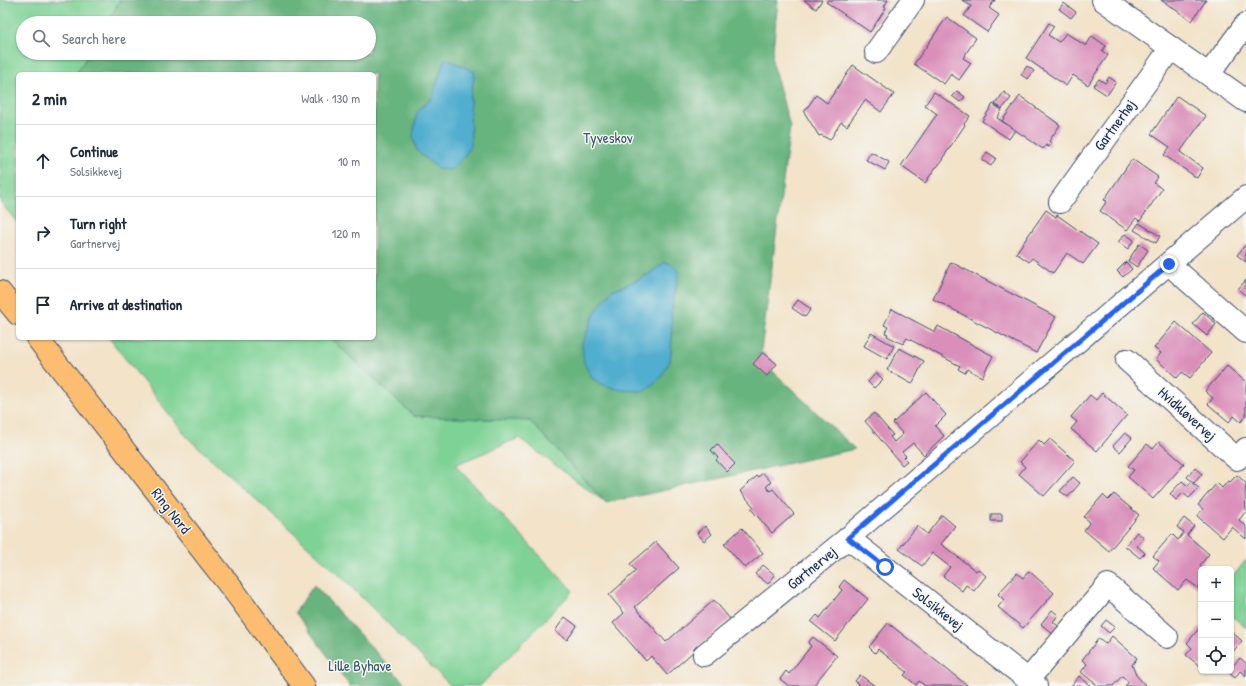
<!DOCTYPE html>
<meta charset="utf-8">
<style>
:root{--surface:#fff;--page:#f6f6f7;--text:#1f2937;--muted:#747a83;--line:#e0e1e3}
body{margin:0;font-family:"Patrick Hand",sans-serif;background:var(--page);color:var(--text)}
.controls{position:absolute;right:12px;bottom:12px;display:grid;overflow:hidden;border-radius:6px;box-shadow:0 1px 3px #0004}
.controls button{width:36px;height:36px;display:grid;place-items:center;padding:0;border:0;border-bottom:1px solid var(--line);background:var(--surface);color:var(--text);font:20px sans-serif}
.stop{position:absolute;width:12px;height:12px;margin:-9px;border:3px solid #2563eb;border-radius:50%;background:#fff}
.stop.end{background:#2563eb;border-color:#fff;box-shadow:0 1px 4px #0008}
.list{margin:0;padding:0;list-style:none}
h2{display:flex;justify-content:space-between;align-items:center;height:52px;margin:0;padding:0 16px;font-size:17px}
h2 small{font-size:13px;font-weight:400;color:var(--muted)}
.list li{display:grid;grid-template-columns:26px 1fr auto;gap:12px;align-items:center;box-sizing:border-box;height:72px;padding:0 16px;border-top:1px solid var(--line)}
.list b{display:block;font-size:15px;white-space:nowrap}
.list p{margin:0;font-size:13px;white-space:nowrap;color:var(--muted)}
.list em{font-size:13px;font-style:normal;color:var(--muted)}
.icon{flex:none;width:22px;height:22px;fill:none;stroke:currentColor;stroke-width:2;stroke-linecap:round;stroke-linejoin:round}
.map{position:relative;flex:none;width:1246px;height:686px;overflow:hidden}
.search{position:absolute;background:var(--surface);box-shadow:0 1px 3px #0004;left:16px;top:16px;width:360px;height:44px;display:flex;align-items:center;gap:10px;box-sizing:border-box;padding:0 14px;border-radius:22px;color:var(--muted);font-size:15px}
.panel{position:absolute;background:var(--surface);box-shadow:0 1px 3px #0004;left:16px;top:72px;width:360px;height:268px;border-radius:6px}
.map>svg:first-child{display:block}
</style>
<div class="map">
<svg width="1246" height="686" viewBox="0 0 1246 686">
<rect width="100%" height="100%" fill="#f6f6f2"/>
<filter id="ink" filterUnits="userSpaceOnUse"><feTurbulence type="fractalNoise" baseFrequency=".025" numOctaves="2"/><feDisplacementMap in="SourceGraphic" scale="8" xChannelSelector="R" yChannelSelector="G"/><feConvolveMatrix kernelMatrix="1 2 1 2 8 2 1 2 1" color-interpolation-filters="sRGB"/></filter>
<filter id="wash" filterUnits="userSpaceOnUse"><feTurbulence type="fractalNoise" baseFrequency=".012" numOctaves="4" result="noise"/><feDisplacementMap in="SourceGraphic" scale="16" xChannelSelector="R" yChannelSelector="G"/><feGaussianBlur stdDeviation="0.9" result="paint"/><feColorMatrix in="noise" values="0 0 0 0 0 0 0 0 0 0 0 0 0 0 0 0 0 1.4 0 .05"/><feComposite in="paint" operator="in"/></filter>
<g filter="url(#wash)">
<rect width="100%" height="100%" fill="#f2e3c9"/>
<!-- green -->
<g fill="#7fd295" stroke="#4d807a">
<path d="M0,0h120l-13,23h-84v30h66l-13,21h-58v150l-18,-23z"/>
<path d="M109,338h221l84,78 116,5 76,82 -87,-65 -64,27 118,126 -93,95h-29l-118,-117 -145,-131z"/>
<path d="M1246,560v68l-15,-13v-36z"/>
</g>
<!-- forest -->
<g fill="#67b47e" stroke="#41726e" fill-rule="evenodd">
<path d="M120,0h658l-6,60 18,67 -30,232 95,90 -249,54 -76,-82 -116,-5 -84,-78h44v-264h-298l13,-21h280v-30h-262zM475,72l-5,25v13l-53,2 15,-14zM665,262l14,11 -8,40 1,24 -2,24 -88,-17 13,-31 15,-22 30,-12 12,-7z"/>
<path d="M314,585l93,101h-57l-55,-74z"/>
</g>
<!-- water -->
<g fill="#51aecf" stroke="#366e96">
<path d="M445,58l30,14 -5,25 1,47 -7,13 -13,13 -12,-1 -22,-18 -4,-15 4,-24 15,-14z"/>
<path d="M665,262l6,2 8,8 -8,41 1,24 -2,24 -9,16 -16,14 -24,-1 -17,-5 -12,-7 -8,-15 -2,-19 13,-31 15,-22 30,-12 12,-7z"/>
</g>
<g id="blocks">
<!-- building -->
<g fill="#da8fba">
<path d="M804,0h18l-6,9z"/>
<path d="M828,0h60l-4,7 2,1 -16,24 -44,-30z"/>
<path d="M962,0h33l-6,8 10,7 -12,17 -23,-16 7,-10z"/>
<path d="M1161,0h45l-14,21z"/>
<path d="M1064,3l12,9 -5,6 -12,-9z"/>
<path d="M947,17l29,21 -13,20 8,5 -12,17 -8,-6 -7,10 -30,-20z"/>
<path d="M1049,23l5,3 -6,9 11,7 7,-9 20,13 6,-10 14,10 -4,5 6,4 -20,30 -15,-10 -7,11 -40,-28z"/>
<path d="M853,65l41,29 -13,18 -16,-12 -18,26 -6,-4 -11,18 -9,-5 -2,1 -15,-24 12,-17 11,8z"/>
<path d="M1027,66l7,5 -6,8 -7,-4z"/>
<path d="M1109,77l7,5 -9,13 -14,-9 6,-7 6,4z"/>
<path d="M957,91l8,6 -5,5 -8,-6z"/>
<path d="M934,92l36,24 -6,8 1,1 -23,34h1l-6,8h-1l-11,16 -24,-17 36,-52 -12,-9z"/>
<path d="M1004,92l7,6 -9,11 -7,-5z"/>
<path d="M1020,96l40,29 -11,16 2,2 -2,4 -3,-2 -3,4 -41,-28z"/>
<path d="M1177,96l29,20 -26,36 23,16 -6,10 -33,-23 6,-8 -19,-13z"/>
<path d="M993,104l9,6 -5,8 18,12 -6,9 -27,-18z"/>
<path d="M871,152l18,10 -4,8 -19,-10z"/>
<path d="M987,152l9,6 -5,8 -9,-6z"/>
<path d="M1132,159l26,18 -4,6 8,6 -22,32 -4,-3 -9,12 -27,-19 7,-10 -3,-1z"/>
<path d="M1046,210l10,7 1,-2 41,29 -15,20 -16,-11 -14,20 -21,-15 -3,4 -13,-9z"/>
<path d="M1139,223l21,13 -4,7 -22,-13z"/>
<path d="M1125,234l9,6 -6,9 -10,-7z"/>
<path d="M1139,244l9,6 -11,17 -9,-6z"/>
<path d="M1246,244v18l-9,-7z"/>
<path d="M951,262l105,55 -20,36 -103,-54z"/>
<path d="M1126,262l6,7 -9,8 -6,-6z"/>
<path d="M1246,280v16l-8,-7z"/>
<path d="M798,300l13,9 -6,8 -13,-9z"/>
<path d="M892,309l43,23 3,-6 55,30 -11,21 -15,-8 -2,4 -7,-4 2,-3 -53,-28 -4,6 -16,-8 1,-2 -3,-1 3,-6 -4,-2z"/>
<path d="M1203,312l13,12 -9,12 -14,-12z"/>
<path d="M1176,322l35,31 -21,25 -8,-6 -5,6 -21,-19 5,-6 -7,-5z"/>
<path d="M871,333l23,13 -7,13 -23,-13z"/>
<path d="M899,348l25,13 -12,23 -25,-14z"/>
<path d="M763,352l14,12 -10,12 -14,-12z"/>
<path d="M1227,366l19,16v34l-5,6 -7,-6 -5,6 -21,-18 5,-6 -8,-7z"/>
<path d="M876,373l7,6 -9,9 -6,-6z"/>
<path d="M926,392l20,23 -11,11 9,10 -20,19 -11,-12 -11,9 4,4 -2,2 3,3 -5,4 -37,-44 9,-8 19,22 -3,2 4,5 9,-8 -10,-11z"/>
<path d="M1102,393l25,22 -30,36 -26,-22 6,-7 -6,-5 19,-22 6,5z"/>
<path d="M1125,433l7,5 -12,14 -7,-6z"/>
<path d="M1050,439l25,22 -31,35 -25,-22 6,-7 -5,-5 19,-22 5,5z"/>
<path d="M1159,442l25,22 -31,35 -25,-22 6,-7 -6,-4 19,-22 6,5z"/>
<path d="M717,444l18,20 -8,8 -11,-12 2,-2 -7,-8z"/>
<path d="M1195,468l7,6 -8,9 -7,-6z"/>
<path d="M763,473l8,9 -5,5 4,4 3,-2 21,25 -22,19 -21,-24 3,-2 -14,-16 17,-15 1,1z"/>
<path d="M1237,475l9,8 -1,12 1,16 -7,9 7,6v13l-14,-12 -9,11 -26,-22 6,-7 -5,-4 19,-22 5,5 6,-7 2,1z"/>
<path d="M1073,477l7,6 -12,14 -8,-6z"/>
<path d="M1182,481l6,5 3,-4 8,6 -10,10 -6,-5 -7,7 -6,-6z"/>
<path d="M1114,494l25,21 -30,36 -25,-21 6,-8 -6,-5 19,-22 5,5z"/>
<rect x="991" y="514" width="11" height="7"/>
<path d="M942,515l13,11 -14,18 35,27 2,-2 8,7 -12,15 -8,-6 -4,6 -19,-15 7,-9 -18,-14 -10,13 -23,-17 18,-23 10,8z"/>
<path d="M1184,518l10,8 -7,9 22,19 -9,11 5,4h-4v21l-14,-10 -9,10 -25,-22 6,-7 -6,-5 19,-22 6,6 6,-8 -7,-5z"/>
<path d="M705,526l7,8 -8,7 -7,-8z"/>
<path d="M742,528l21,25 -18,15 -21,-24z"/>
<path d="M1137,532l7,6 -7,8 8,7 -5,5 -15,-12z"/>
<path d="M656,542l23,26 -44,39 31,35 48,-42 16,19 -63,56 -16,-19 -5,5 -33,-38 11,-10 -15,-18 27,-24 -6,-7z"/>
<path d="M763,565l12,10 -7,9 -13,-10z"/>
<path d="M1029,571l25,22 -31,35 -25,-21 6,-7 -6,-6 19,-21 6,5z"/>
<path d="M844,580l24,19 -33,42 -24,-19 6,-7 3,3 22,-28 -3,-3z"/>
<path d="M1052,610l6,5 -5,7 8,6 -6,8 -14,-12z"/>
<path d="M565,617l12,9 -10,14 -12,-9z"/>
<path d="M1106,620l9,7 -6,6 -8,-7z"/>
<path d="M888,623l80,63h-43l-6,-5 -3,4 -12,-10 3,-3 -29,-23 -3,4 -6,-6z"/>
<path d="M1201,626v41l-15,-12 6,-7 -5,-5z"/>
<path d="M1231,631l11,10 -11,13z"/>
<path d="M1112,636l25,22 -5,7 4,10 10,11h-21l4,-4 -7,-6 -9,10h-15l-17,-14 6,-8 -5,-4 17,-22 7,6z"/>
<path d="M813,637l24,19 -24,30h-24l-9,-7 6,-8 3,3 22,-28 -3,-3z"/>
<path d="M1240,658l6,5v13l-6,-5 -5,7 -7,-6 3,-1v-3z"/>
<path d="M860,675l15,11h-18l1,-2 -3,-3z"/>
<path d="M1079,676l12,10h-20z"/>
</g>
</g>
</g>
<g filter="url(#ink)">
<use href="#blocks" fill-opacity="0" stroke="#3b4a6e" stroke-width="1"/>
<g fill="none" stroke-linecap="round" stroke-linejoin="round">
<defs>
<g id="minor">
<path d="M1103,0l143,101"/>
<path d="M876,52l37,-52"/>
<path d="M1209,74l37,-50"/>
<path d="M1060,202l111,-154"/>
<path d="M1169,264l77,68"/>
<path d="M1127,360l110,99 9,-10"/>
<path d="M848,538l188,148"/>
<path d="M704,655l144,-117 398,-341"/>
<path d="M1028,680l80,-95 59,52"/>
</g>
<g id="major">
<path d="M0,292l18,22"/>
<path d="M37,338l200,257 67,91"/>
</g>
</defs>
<!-- minor casing -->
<use href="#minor" stroke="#3b4a6e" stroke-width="24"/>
<!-- major casing -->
<use href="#major" stroke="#3b4a6e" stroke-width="24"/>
<!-- minor -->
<use href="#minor" stroke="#fff" stroke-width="22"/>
<!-- major -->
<use href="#major" stroke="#fcbd6f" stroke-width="22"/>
</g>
</g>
<g fill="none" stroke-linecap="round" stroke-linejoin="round" filter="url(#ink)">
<!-- route -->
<path stroke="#2563eb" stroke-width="5" d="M885,567l-37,-29 321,-274"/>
</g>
<g text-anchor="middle" stroke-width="3" stroke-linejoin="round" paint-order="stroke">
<!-- street labels -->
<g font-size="15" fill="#1b2f5e" stroke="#f6f6f2">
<text transform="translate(1115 125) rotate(-54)" y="5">Gartnerhøj</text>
<text transform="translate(1187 414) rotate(42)" y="5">Hvidkløvervej</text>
<text transform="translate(171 511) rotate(52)" y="5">Ring Nord</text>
<text transform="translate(812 568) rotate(-39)" y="5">Gartnervej</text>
<text transform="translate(938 609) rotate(38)" y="5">Solsikkevej</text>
</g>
<!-- park labels -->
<g font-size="15" fill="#34586c" stroke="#f6f6f2">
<text x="608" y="143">Tyveskov</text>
<text x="360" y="671">Lille Byhave</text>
</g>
</g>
</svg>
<div class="controls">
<button>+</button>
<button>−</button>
<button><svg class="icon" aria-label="locate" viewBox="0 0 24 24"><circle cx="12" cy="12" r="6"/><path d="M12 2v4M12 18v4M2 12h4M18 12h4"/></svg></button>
</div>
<div class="stop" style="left:885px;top:567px"></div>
<div class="stop end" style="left:1169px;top:264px"></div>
<div class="search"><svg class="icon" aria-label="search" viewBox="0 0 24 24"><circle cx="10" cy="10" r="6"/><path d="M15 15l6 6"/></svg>Search here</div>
<section class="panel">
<h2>2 min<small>Walk · 130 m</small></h2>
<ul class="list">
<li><svg class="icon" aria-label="ahead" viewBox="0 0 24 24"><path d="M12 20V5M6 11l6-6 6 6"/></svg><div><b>Continue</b><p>Solsikkevej</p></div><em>10 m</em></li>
<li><svg class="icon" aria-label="right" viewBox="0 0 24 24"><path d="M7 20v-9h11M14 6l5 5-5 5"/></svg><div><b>Turn right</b><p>Gartnervej</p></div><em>120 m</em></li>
<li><svg class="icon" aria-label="arrive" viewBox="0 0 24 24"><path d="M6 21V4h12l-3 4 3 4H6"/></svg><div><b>Arrive at destination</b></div></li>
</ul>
</section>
</div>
